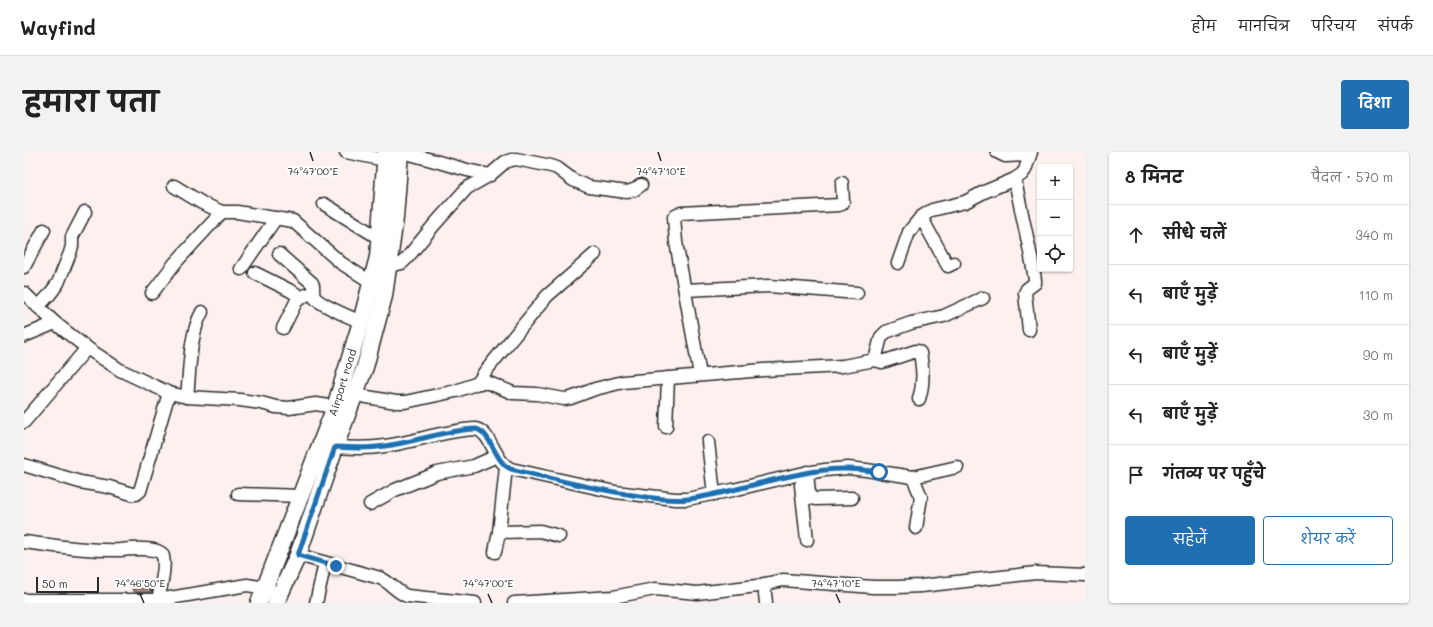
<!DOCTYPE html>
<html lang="hi">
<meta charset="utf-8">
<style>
:root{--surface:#fff;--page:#f2f2f2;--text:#222;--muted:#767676;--line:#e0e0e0;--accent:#1f6fb2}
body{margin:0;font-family:Mali,"Playpen Sans Deva",sans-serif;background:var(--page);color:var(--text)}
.controls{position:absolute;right:12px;top:12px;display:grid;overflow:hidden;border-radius:4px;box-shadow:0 1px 3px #0004}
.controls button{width:36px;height:36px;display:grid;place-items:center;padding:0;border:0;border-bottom:1px solid var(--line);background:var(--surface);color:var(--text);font:20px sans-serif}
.scale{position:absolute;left:12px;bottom:10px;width:63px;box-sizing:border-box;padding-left:4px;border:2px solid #2b2b2b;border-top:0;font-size:11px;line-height:14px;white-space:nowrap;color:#2b2b2b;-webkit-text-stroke:3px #fff;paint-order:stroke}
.stop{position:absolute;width:12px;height:12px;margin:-9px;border:3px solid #1f6fb2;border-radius:50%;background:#fff}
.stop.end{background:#1f6fb2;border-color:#fff;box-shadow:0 1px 4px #0008}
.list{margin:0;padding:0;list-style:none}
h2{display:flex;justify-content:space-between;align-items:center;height:52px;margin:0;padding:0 16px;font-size:17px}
h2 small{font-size:13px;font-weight:400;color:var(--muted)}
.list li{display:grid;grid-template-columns:26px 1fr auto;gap:12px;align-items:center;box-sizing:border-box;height:60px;padding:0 16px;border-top:1px solid var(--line)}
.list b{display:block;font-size:15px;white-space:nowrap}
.list em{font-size:13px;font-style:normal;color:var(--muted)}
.actions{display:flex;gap:8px;padding:12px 16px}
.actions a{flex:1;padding:9px 0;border:1px solid var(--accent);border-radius:4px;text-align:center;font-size:14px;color:var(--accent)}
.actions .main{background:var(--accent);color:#fff}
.icon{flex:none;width:22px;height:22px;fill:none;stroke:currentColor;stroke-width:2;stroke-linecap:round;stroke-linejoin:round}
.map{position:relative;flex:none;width:1061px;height:451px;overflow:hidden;border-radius:4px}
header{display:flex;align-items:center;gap:24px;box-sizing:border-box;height:56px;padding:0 20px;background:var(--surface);border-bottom:1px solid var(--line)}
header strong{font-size:19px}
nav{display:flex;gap:22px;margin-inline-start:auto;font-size:14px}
.intro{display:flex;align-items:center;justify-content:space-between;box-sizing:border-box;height:96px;padding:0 24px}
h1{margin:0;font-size:28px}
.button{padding:10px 18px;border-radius:4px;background:var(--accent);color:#fff;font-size:14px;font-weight:700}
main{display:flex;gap:24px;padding:0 24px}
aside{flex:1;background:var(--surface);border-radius:4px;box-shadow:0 1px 3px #0004}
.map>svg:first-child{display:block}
</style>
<header>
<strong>Wayfind</strong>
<nav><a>होम</a><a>मानचित्र</a><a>परिचय</a><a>संपर्क</a></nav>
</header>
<div class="intro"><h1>हमारा पता</h1><a class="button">दिशा</a></div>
<main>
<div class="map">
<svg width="1061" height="451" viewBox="0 0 1061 451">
<rect width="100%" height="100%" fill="#fcf1ee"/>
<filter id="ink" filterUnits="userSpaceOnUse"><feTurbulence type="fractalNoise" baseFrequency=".025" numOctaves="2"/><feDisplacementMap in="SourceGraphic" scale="8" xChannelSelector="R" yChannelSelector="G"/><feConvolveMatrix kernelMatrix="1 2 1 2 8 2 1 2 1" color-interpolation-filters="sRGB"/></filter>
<g filter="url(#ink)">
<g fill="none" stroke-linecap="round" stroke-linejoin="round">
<defs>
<g id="minor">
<path d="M322,0l39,8"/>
<path d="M379,0l64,18 23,5"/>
<path d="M973,0l8,4 25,-1"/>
<path d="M991,27c6,34 15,67 20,101v3l-8,6 -2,4 4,37"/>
<path d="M150,34l28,17 20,9h15l56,9 48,42 30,19"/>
<path d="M300,52l55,34"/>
<path d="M897,65l27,49 6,-3"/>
<path d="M255,102l33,29c3,4 -1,10 3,15 7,8 35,19 46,24"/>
<path d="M874,111l11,-31 12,-15 11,-7 33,-8 19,-10 31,-13 7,-5 3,-4 6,-18"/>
<path d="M365,114l13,-3 5,-5 27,-33 33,-37 23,-13 15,-13 6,-2 5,-1 35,7 6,2 16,12 16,7 38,5 7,-2 7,-5"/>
<path d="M0,115l20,-37"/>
<path d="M217,117l35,-51"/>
<path d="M231,121l36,18 5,3 3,5"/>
<path d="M661,138l84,-4 88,7"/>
<path d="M0,141l31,30 32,25 33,22 49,23 18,4 53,3 21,3 15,4 13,1 27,-4 19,3"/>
<path d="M128,141l23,-30 47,-51"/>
<path d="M14,155l12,-13 8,-11 12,-30 2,-7v-9l13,-25"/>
<path d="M259,176l13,-26 3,-3 7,-4"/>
<path d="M0,184l31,-13"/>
<path d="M851,208l6,-23 5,-5 25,-9 33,-7 39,-18"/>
<path d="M676,223l-24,-133 -2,-25 7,-4 158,-8 3,-1 1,-2 -1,-19"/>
<path d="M454,231l6,-10 63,-77 48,-42"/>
<path d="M332,243l40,7h9l51,-11 22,-8h11l24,10 24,1 27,5 7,-1 24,-9 28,-7 140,-12 80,-4 32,-6 7,2 34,-11h2l2,2c3,17 4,30 -1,46"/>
<path d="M163,245c3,-27 2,-61 15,-85"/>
<path d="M0,270l63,-74"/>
<path d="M642,275l2,-49"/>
<path d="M684,290l6,52"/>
<path d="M311,295c17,1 33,2 50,-1 30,-4 60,-16 91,-17 16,4 18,33 35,40l104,23 60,7h12l46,-9 67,-16 25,-4 23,-2 18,2 47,7 44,-10"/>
<path d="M0,313l56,17 29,5 23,7h4l4,-3 29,-98"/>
<path d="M783,320l2,22 2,4 5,1 36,-1"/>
<path d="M889,325l8,20 -5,31"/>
<path d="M777,333l6,55"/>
<path d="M214,342l63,2"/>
<path d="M346,352l25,-14 30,-12 12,-5 37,-7 23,-10"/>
<path d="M475,380l41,-1 19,5"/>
<path d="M0,390c32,4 64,9 96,8 9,-1 36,-3 42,4 5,8 -2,37 -4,46"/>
<path d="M471,400l4,-20 7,-65"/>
<path d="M274,403l82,23c10,4 16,14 27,18l68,7"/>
<path d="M740,432l2,19"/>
<path d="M0,448h134l89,-15 19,3 6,3"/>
<path d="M292,451l9,-40"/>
<path d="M490,451l99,-6 42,-8 42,4 60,-7 26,-6 90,7h25l23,-1 115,-13 49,2"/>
</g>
<g id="major">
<path id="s1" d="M235,451l76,-196 26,-85 17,-65 8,-105"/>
<path d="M252,451l22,-48 37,-108 30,-80 19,-71 11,-78 5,-66"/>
</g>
</defs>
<!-- minor casing -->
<use href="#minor" stroke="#2b2b2b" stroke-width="15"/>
<!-- major casing -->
<use href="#major" stroke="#2b2b2b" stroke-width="19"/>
<!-- minor -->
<use href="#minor" stroke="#fff" stroke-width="12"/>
<!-- major -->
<use href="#major" stroke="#fff" stroke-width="16"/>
</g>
<!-- wall -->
<path fill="#cf9d94" stroke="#2b2b2b" d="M127,430l2,4 -1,6h-17l-3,-3z"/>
<!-- shaded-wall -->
<path fill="#a98078" stroke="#2b2b2b" d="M127,430l2,4 -1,6 -3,-3z"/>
<!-- building -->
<path fill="#f1b7ac" stroke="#2b2b2b" d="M127,430l-2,7h-17v-6z"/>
</g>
<g fill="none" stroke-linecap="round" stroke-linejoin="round" filter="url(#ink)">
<!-- route -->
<path stroke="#1f6fb2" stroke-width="5" d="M312,414l-38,-11 37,-108c17,1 33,2 50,-1 30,-4 60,-16 91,-17 16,4 18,33 35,40 41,10 81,20 122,26 18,3 37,6 55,4 46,-6 90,-24 137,-29 18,-2 36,-1 54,2"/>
</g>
<!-- ticks -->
<path fill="none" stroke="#2b2b2b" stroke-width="1.5" d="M286,0l3,9M634,0l3,9M116,442l4,9M464,442l4,9M812,442l4,9"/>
<g text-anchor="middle" stroke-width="4" stroke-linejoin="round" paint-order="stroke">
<!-- street labels -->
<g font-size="11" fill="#2b2b2b" stroke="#fff">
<text dy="4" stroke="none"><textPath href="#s1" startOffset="236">Airport road</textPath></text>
</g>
</g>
<g font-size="10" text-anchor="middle" fill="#2b2b2b" stroke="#fff" stroke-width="4" stroke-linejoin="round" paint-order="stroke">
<text x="289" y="23">74°47'00"E</text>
<text x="637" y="23">74°47'10"E</text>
<text x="116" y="435">74°46'50"E</text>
<text x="464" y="435">74°47'00"E</text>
<text x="812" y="435">74°47'10"E</text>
</g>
</svg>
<div class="controls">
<button>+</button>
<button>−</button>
<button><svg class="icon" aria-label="locate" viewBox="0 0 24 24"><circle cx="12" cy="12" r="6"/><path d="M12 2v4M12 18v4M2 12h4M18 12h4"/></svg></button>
</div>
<div class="scale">50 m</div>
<div class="stop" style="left:855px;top:320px"></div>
<div class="stop end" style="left:312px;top:414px"></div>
</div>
<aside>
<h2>8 मिनट<small>पैदल · 570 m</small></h2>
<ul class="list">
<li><svg class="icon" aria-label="ahead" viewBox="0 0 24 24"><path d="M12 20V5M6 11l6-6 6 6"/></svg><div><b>सीधे चलें</b></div><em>340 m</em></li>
<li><svg class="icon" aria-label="left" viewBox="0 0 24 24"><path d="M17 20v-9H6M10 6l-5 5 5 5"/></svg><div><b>बाएँ मुड़ें</b></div><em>110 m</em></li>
<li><svg class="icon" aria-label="left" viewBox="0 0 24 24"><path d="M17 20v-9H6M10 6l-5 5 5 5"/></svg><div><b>बाएँ मुड़ें</b></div><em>90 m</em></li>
<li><svg class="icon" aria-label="left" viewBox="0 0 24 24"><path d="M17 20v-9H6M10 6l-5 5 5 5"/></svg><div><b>बाएँ मुड़ें</b></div><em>30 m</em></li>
<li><svg class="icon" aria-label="arrive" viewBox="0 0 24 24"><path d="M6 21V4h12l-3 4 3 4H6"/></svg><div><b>गंतव्य पर पहुँचे</b></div></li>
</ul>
<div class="actions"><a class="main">सहेजें</a><a>शेयर करें</a></div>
</aside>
</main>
